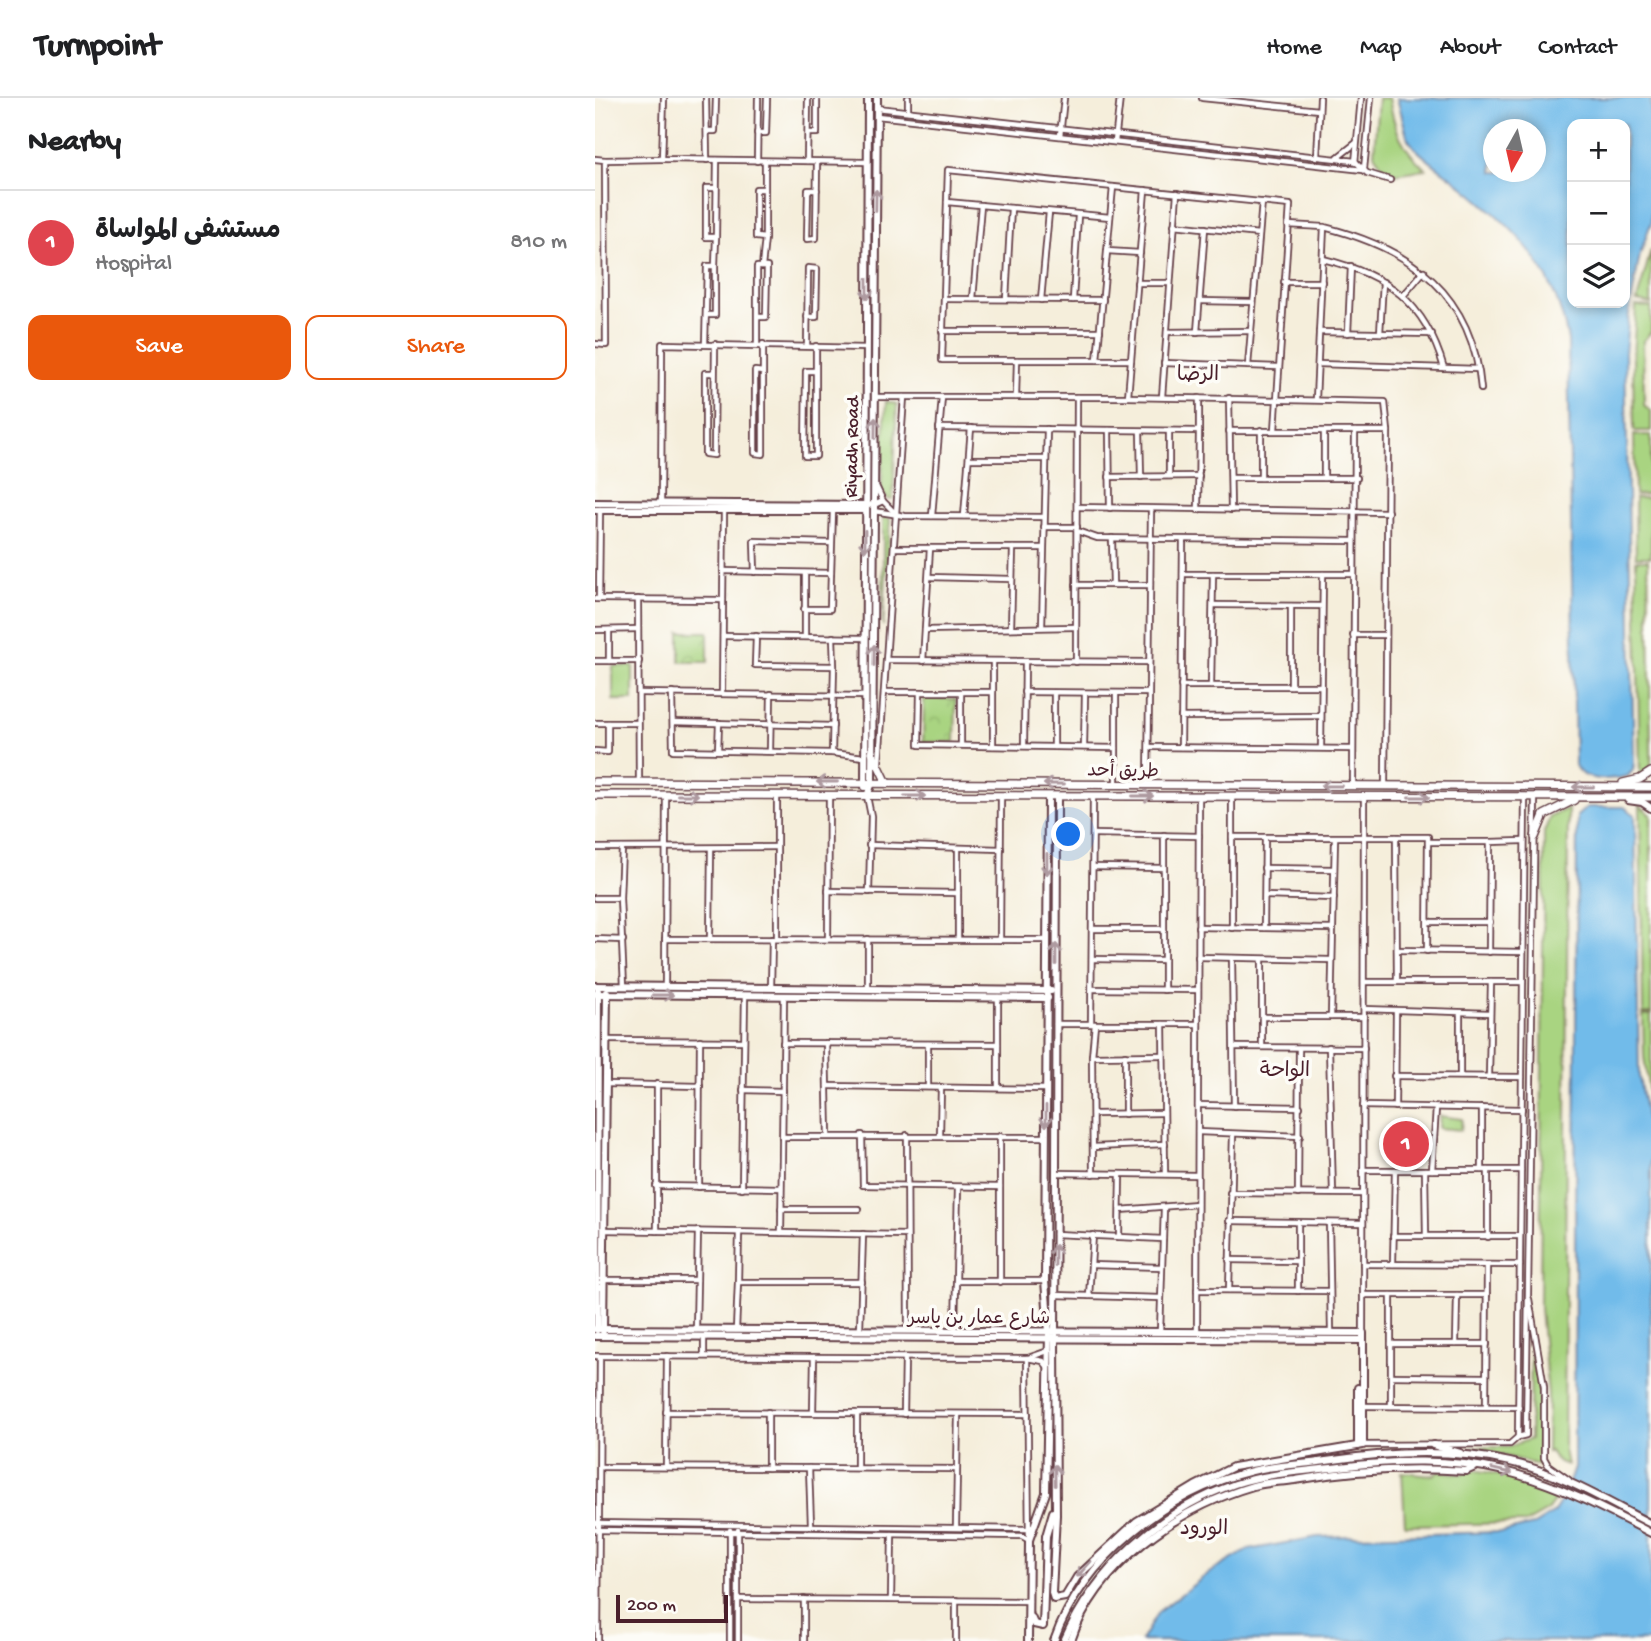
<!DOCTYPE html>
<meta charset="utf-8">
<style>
:root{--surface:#fff;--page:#f2f2f2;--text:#202124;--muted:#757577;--line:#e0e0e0;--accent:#ea580c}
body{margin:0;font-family:"Gochi Hand","Playpen Sans Arabic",sans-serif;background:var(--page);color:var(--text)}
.controls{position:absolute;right:21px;top:21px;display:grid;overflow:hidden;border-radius:14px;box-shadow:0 4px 10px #0003}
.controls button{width:63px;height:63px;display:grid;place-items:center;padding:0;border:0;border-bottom:2px solid var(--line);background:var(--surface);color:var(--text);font:35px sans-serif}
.compass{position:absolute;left:888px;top:21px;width:63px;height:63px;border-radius:50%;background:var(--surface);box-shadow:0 4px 10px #0003;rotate:188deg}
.scale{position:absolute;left:21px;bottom:18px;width:112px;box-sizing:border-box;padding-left:7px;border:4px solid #4a1f2b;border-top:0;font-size:19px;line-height:24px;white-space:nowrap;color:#4a1f2b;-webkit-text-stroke:5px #fdfcf7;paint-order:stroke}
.you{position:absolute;left:474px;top:737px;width:24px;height:24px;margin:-18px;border:5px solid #fff;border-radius:50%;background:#1a73e8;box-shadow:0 0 0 10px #1a73e833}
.badge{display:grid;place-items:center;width:46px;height:46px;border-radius:50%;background:var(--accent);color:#fff;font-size:23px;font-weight:700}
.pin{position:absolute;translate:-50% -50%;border:4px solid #fff;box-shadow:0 2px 7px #0006}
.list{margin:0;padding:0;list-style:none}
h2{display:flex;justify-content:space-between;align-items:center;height:91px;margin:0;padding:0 28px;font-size:30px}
h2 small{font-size:23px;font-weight:400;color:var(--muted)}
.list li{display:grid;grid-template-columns:46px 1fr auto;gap:21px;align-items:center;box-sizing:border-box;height:105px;padding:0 28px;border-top:2px solid var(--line)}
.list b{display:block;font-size:26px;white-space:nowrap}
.list p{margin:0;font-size:23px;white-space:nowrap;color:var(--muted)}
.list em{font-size:23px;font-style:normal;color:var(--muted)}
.actions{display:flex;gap:14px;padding:21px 28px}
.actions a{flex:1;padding:16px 0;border:2px solid var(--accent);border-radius:14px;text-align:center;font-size:24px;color:var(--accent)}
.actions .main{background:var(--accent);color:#fff}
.icon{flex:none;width:38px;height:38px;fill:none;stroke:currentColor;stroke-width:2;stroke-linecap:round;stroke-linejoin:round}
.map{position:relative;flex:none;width:1056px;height:1543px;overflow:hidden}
header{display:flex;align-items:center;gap:42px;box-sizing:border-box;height:98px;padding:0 35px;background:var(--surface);border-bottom:2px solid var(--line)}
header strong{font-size:33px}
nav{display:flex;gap:38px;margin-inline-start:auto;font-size:24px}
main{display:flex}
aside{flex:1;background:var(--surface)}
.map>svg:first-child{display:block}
</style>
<header>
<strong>Turnpoint</strong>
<nav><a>Home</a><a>Map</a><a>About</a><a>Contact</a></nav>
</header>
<main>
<aside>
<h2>Nearby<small></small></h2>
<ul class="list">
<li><span class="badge" style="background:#e0444e">1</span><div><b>مستشفى المواساة</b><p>Hospital</p></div><em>810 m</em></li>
</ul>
<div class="actions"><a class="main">Save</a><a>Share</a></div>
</aside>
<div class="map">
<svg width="1056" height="1543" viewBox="0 0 1056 1543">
<defs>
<pattern id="park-crowns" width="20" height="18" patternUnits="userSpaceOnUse" patternTransform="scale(1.75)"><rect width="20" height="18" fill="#a9d481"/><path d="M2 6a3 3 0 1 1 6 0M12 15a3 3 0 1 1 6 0" fill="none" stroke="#93b670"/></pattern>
</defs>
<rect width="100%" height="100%" fill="#fdfcf7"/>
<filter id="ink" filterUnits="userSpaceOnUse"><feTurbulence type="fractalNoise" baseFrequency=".0143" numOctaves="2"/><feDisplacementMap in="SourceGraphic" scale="14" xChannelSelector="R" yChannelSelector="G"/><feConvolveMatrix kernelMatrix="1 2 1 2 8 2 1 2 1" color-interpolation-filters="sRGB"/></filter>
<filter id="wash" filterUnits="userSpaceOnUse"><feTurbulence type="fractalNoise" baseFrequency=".00686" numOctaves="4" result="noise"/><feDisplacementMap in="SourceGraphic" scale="28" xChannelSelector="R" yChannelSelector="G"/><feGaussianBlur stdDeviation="1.57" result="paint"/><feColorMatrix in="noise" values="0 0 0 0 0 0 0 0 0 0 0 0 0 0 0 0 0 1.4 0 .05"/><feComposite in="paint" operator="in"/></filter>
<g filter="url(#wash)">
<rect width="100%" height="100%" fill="#f5eedb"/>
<!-- green -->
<g fill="#a9d481" stroke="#7a7a56" stroke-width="2">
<path d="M783,0h11c5,31 13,51 37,71l-31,5 -13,-9 -8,-11z"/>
<path d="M1056,152v54l-14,-3z"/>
<path d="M1041,208l15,1v25l-8,9 1,64 7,6v20h-17l-1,-74z"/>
<path d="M291,303l11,3 -4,95 -4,1 -8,-8z"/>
<path d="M1039,337h17v59l-16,1z"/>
<path d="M1040,400h16v59h-15z"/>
<path d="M290,418l5,3 -7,107v-107z"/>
<path d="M1041,462h12l3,194v12l-11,10z"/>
<rect x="18" y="568" width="20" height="34"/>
<path d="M1045,707l11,10v198h-8z"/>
<path d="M973,710l-4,642 3,15 -12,-5 -5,-9 -3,1 1,-58 -8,-86 4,-476 6,-15z"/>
<path d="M1048,917h8v93l-7,-51z"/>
<path d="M845,1018l22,3 -1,11 -22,-2z"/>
<path d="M936,1245l8,44 -1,66 4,13 -71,-19h38l21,-8z"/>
<path d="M879,1372l55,10v5l29,11 -11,15 -21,12 -121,2 -3,-53 31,3 7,-4 21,3z"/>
</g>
<!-- park -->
<g fill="url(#park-crowns)" stroke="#7a7a56" stroke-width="2">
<rect x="85" y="534" width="28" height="30"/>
<path d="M329,600l32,1 -1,43h-32z"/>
</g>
<!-- water -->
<g fill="#71bbea" stroke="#5e6d8a" stroke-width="2" fill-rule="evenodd">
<path d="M802,0h254v125l-11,31 -11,59 -4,40 9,409 -1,8 -5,6c-15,4 -47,7 -53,-11l-7,-425c-15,-78 -53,-111 -112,-159 -14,-11 -30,-21 -42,-34l-6,-8zM977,26h53v179h-53zM898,32h42v42h-42z"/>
<path d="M992,709h37l11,8 4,262 12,68v496h-510l17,-29 51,-39 39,-23 69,-13 186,-5 31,-7 19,-12 11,-17 10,-28 3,-652z"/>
</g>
</g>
<g filter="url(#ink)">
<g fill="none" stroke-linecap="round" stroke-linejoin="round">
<defs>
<g id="street">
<path d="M69,0l-2,61 205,3"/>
<path d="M111,0l1,62"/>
<path d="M607,0l117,12"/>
<path d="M282,10l478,53 12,12 23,7"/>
<path d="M313,13v-13"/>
<path d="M282,18l486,54"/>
<path d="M112,33h8l1,-33"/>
<path d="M162,35h9l1,-35"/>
<path d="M213,35h9v-35"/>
<path d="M465,38l4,-38"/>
<path d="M520,44l5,-44"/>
<path d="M722,59l3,-59"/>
<path d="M743,59l18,-14"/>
<path d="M0,61l10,1 1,185 -11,-1"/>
<path d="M10,62l57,-1"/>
<path d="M162,63l1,-63"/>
<path d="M212,63l1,-63"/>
<path d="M760,65l6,-65"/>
<path d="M769,71l7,-71"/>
<path d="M121,90h-10v49h10l1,-77"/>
<path d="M170,91h-9v48l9,1v-77"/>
<path d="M222,92h-9l-1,49 9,-1 1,-76"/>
<path d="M352,104l163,15"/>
<path d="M579,127l85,9"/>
<path d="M693,127l36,2 -8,172"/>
<path d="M729,129c88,22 149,67 157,162"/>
<path d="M512,153l33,2"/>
<path d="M728,161c65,16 102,43 121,109"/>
<path d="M120,168l1,-29"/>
<path d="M167,169l3,-29"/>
<path d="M689,184h38"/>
<path d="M542,185h33"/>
<path d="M808,198l21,-25"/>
<path d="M349,201l159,1"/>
<path d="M378,201l8,-94"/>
<path d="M411,201l5,-91"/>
<path d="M446,202l8,-88"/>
<path d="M478,202l5,-85"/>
<path d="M605,203l53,1"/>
<path d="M347,233h158"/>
<path d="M572,234l84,-1"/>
<path d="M602,234l8,-104"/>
<path d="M724,234l113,2"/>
<path d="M753,235l3,-67"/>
<path d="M785,235l3,-51"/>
<path d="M110,246l2,-78h8v49h-9"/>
<path d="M162,246v-77h10l-1,50h-9"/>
<path d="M212,248l1,-78 9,1 -1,48h-9"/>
<path d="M221,248v110h-11l1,-85h10"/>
<path d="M502,262l16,-173"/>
<path d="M536,262h-189l6,-190 342,35 -15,225"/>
<path d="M569,265l114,4"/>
<path d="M723,266l160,5"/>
<path d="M653,268l14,-164"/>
<path d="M168,274l-8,-1v82l8,1v-110"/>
<path d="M119,275h-9v81l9,1 1,-111"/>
<path d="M280,299h253l257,5 3,29 -3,355"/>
<path d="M421,299l1,-37"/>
<path d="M533,299l17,-207"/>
<path d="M567,299l15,-204"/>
<path d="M604,300v33"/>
<path d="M634,300l2,112"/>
<path d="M344,330l260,3 -1,79"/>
<path d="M514,332l1,78"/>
<path d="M545,333l1,46"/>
<path d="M634,333h159"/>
<path d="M374,361h77"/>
<path d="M574,378v-45"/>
<path d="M514,379l90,-1"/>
<path d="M636,380h126"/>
<path d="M666,380v-48"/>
<path d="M729,380v-47"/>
<path d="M281,388l7,15"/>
<path d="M66,406l1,-160 205,4"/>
<path d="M279,407l9,-4 13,13"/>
<path d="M482,409l311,5"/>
<path d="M279,413l31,5 139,1"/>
<path d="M337,418l10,-119"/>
<path d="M369,418l7,-88"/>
<path d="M449,429h33"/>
<path d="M482,433l20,7 257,3"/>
<path d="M517,440l1,47"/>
<path d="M299,450h149"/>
<path d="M128,473l108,2 2,-63"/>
<path d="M160,474l-1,-31 77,2"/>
<path d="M588,476h170"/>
<path d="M334,479l83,2"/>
<path d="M481,487h74"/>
<path d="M0,501l128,1"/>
<path d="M4,501l1,-90"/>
<path d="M43,501l1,183"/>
<path d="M618,507l109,1"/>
<path d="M209,511h26l1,-36"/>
<path d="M447,529l5,-198"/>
<path d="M416,530l2,-80"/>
<path d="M0,532l43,-1"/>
<path d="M14,532v31"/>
<path d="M330,532l150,-3"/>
<path d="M210,537v-62"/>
<path d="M758,537h33"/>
<path d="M128,538l142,2"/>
<path d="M161,538l-1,29 79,1 -1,-29"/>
<path d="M291,562l263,2"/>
<path d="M0,563h44"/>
<path d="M328,563l7,-113"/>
<path d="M398,564v84"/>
<path d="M481,564l1,-265"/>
<path d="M586,588h140"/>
<path d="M616,588l2,-112"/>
<path d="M696,588v-80"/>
<path d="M289,594h109"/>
<path d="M325,594l-1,53 197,3"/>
<path d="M429,594l124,1"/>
<path d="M44,595l226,3"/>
<path d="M77,595l1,57 159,3 2,-87"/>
<path d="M127,595l2,-183"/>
<path d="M459,595v54"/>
<path d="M586,619l140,-1"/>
<path d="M78,624l160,4"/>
<path d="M0,625h43"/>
<path d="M366,647v-53"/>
<path d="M429,648l1,-84"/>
<path d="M489,649l1,-53"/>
<path d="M554,649l203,2"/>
<path d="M586,649l2,-206"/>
<path d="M726,650l2,-174"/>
<path d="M123,652l1,-27"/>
<path d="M0,653l13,1v-29"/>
<path d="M175,653l1,-57"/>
<path d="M237,655l32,4"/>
<path d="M284,665l25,-366"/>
<path d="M521,686v-90"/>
<path d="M553,686l3,-274"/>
<path d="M758,687l2,-354"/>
<path d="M272,698l4,20 -2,76"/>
<path d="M637,698v132"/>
<path d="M498,736l106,2"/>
<path d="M569,737v155"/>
<path d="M637,739h196l-1,114"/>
<path d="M801,739l1,145"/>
<path d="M833,744h62"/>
<path d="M274,747l132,4"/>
<path d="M0,750l182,-1"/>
<path d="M27,750l-2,50 4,88"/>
<path d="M363,750v91"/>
<path d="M498,769l71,1"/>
<path d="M669,770l70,1"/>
<path d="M233,793l130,2"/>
<path d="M670,798l69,2"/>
<path d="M0,800h25"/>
<path d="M833,824h62"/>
<path d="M603,829l135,2"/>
<path d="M669,830l1,-91"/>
<path d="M497,831h72"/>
<path d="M0,841l28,1"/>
<path d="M70,841l382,1"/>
<path d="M115,841l1,-91"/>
<path d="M182,841v-143"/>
<path d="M233,841l1,-143"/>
<path d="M273,841v50"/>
<path d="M405,842l1,-144"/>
<path d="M802,852l126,2"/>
<path d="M894,854l1,-110 33,-1"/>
<path d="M603,859l133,3"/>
<path d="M637,860l2,148"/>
<path d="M497,861l72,1"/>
<path d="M769,884h159"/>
<path d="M70,888l1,-191"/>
<path d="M176,890l1,-49"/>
<path d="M497,891l106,1"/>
<path d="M769,911l126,4"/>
<path d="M865,915v63"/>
<path d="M667,919h102"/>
<path d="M736,919l4,-179"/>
<path d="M461,926h142"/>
<path d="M496,926l2,-228"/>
<path d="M568,926l2,150"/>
<path d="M11,942l138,1"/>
<path d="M188,945l215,1"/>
<path d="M231,945l2,93"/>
<path d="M639,949l130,1"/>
<path d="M667,949v-88"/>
<path d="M734,949l4,146"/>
<path d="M530,957v59"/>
<path d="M497,958l3,-32"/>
<path d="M799,978l128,1"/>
<path d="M894,979l2,-95"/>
<path d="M11,986l94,2"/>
<path d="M232,988l219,3"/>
<path d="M333,989v-43"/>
<path d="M403,990v-91"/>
<path d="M148,992l40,1"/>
<path d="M603,1007l102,2"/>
<path d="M768,1008l159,3"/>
<path d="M800,1009l1,-95"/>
<path d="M887,1010v62"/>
<path d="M498,1016l71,-1"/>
<path d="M603,1034l102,4"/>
<path d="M267,1037l1,50 137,2"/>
<path d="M312,1037l1,195"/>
<path d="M345,1037l1,-48"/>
<path d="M187,1039h264"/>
<path d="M498,1049l72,-3"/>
<path d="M768,1072h158"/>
<path d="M830,1072l1,66"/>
<path d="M837,1072l4,-62"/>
<path d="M893,1072v67"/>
<path d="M461,1075l141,2"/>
<path d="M498,1076l-1,-118 71,-1"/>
<path d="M61,1088l125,2"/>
<path d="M104,1089l1,-147"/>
<path d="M147,1090l3,-193"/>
<path d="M635,1095l133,1"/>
<path d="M703,1096l1,-146"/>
<path d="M186,1111h78"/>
<path d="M525,1112l77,-6"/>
<path d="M634,1123l134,2"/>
<path d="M703,1124v69"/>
<path d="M734,1125l2,109"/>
<path d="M9,1132l303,5"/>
<path d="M62,1133v-147"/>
<path d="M186,1135l3,-237"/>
<path d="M460,1136l108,5"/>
<path d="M798,1138h127"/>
<path d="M524,1139l1,-63"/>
<path d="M634,1162l69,1"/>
<path d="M768,1166l157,1"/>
<path d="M798,1166l2,-94"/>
<path d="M496,1167l71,2"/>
<path d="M9,1182h93"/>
<path d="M362,1183h88"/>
<path d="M143,1184l1,-50"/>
<path d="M405,1184v-146"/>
<path d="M602,1192l133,1"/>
<path d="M634,1192l4,-156"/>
<path d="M460,1197l106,3"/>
<path d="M768,1197h124"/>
<path d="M494,1198l4,-61"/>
<path d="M934,1201l15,88v71l4,7 21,15"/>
<path d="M101,1232l2,-99"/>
<path d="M141,1232l2,-48h124"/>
<path d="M265,1232l3,-96"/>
<path d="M360,1233l3,-144"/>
<path d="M565,1234l4,-124"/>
<path d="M602,1234l2,-536"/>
<path d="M768,1235l1,-536"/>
<path d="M109,1239v19"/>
<path d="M796,1246h96"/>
<path d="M861,1246l1,-49"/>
<path d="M0,1258l432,2 16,3 5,6"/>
<path d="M433,1260l20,-7"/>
<path d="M796,1278l95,1"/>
<path d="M768,1308l156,1"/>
<path d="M796,1308v-111"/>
<path d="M891,1308l1,-141"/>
<path d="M71,1314l362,2"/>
<path d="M173,1314v56"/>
<path d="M218,1314l1,-55"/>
<path d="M262,1315v55"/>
<path d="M309,1316l1,-56"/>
<path d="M923,1339l7,-640"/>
<path d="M768,1347l147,-1 8,-7 8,-2 9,-638"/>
<path d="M5,1369l357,2"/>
<path d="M71,1369l1,-111"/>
<path d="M214,1370l2,57"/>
<path d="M0,1425l433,6"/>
<path d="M361,1428l2,-111"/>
<path d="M0,1432l427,6 7,4 -2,-182"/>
<path d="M143,1501l291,2"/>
<path d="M296,1501l1,-65"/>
<path d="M3,1543l2,-285"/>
<path d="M135,1543v-111"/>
<path d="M143,1543v-111"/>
<path d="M209,1543v-42"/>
<path d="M361,1543v-41"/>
</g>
<g id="secondary">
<path d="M0,405l274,2"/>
<path d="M0,412h271"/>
<path d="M270,689l3,-689"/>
<path d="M272,698l5,-13 5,-685"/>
<path d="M1033,702l14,2 9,6"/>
<path d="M0,888l456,5"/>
<path d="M0,896l453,4"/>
<path d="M0,1231l768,4v112l-130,22 -38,19 -58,35 -60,56 -12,20 -11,2 -2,-6 4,-78 -1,-176v-7l1,-159 1,-377"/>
<path d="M2,1232l1,-339"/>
<path d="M8,1233l4,-339"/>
<path d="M0,1238l768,4"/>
<path d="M838,1347l27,8"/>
<path d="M763,1348v-58"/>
<path d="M436,1519l3,7 9,2 3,-90 7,-24"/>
<path d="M433,1543l1,-101 17,-47 3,-161 -4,-51 3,-485"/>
<path d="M459,1543c29,-83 114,-150 198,-170 24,-6 49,-6 74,-10 60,-9 124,-13 184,1 50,11 96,39 141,62"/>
<path d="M469,1543c31,-72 96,-131 171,-157 34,-11 71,-13 105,-17 55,-7 110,-9 164,4 53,13 99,37 147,62"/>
<path d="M476,1543c25,-76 107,-133 182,-155 13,-4 28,-4 42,-6 57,-10 113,-13 171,-9l11,-5"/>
</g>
<g id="primary">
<path d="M277,654l15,31"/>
<path d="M0,684l1056,5"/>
<path d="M1028,685l17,-4 11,-7"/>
<path d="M0,697l1056,2"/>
<path d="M940,739l9,-22 30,-15"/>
</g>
</defs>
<!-- street casing -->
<use href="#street" stroke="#643e45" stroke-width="8"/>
<!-- secondary casing -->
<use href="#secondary" stroke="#643e45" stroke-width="10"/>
<!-- primary casing -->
<use href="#primary" stroke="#643e45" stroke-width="10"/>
<!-- street -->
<use href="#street" stroke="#fff" stroke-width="4.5"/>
<!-- secondary -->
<use href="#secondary" stroke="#fff" stroke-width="6"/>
<!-- primary -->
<use href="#primary" stroke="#fff" stroke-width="7"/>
</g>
<!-- one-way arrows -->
<defs><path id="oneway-shaft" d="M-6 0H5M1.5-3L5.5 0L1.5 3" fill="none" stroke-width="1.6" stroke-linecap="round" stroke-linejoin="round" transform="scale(1.75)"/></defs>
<g stroke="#ae9aa0">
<use href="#oneway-shaft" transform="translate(281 102) rotate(-89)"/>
<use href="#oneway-shaft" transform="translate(272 191) rotate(90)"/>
<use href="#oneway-shaft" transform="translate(280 330) rotate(-89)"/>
<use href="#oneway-shaft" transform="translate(270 443) rotate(90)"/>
<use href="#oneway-shaft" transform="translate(279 557) rotate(-89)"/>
<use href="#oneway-shaft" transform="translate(232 684) rotate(180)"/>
<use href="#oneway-shaft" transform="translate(459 686) rotate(-180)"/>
<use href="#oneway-shaft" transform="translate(736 688) rotate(-180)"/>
<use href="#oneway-shaft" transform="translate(988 689) rotate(-180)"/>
<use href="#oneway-shaft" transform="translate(93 697)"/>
<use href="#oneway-shaft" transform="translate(320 698)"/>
<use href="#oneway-shaft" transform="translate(548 698)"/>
<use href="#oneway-shaft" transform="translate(824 699)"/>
<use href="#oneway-shaft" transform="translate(452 766) rotate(90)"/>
<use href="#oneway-shaft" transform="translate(461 856) rotate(-90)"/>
<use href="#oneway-shaft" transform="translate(68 897)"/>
<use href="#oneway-shaft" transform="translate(451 1018) rotate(90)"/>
<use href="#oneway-shaft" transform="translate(460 1157) rotate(-90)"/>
<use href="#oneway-shaft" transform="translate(907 1373) rotate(13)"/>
<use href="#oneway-shaft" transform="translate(460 1377) rotate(-91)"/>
<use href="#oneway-shaft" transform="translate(489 1471) rotate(132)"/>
</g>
</g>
<g text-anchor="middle" stroke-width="7" stroke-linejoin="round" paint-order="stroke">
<!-- street labels -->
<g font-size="19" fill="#4a1f2b" stroke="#fdfcf7">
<text transform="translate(255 349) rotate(-89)" y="7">Riyadh Road</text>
<text transform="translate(528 671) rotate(1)" y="7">طريق أحد</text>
<text x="384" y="1225">شارع عمار بن ياسر</text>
</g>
<!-- neighbourhood labels -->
<g font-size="21" fill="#4a1f2b" stroke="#fdfcf7">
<text x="603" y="282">الرضا</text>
<text x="690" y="978">الواحة</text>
<text x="609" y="1436">الورود</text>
</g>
</g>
</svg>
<div class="controls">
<button>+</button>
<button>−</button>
<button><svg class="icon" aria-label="layers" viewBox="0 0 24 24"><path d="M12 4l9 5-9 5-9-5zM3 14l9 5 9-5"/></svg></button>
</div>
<svg class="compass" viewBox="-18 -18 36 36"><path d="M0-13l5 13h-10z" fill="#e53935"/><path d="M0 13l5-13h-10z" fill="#757577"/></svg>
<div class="scale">200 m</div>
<div class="you"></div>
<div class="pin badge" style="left:811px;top:1046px;background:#e0444e">1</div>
</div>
</main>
